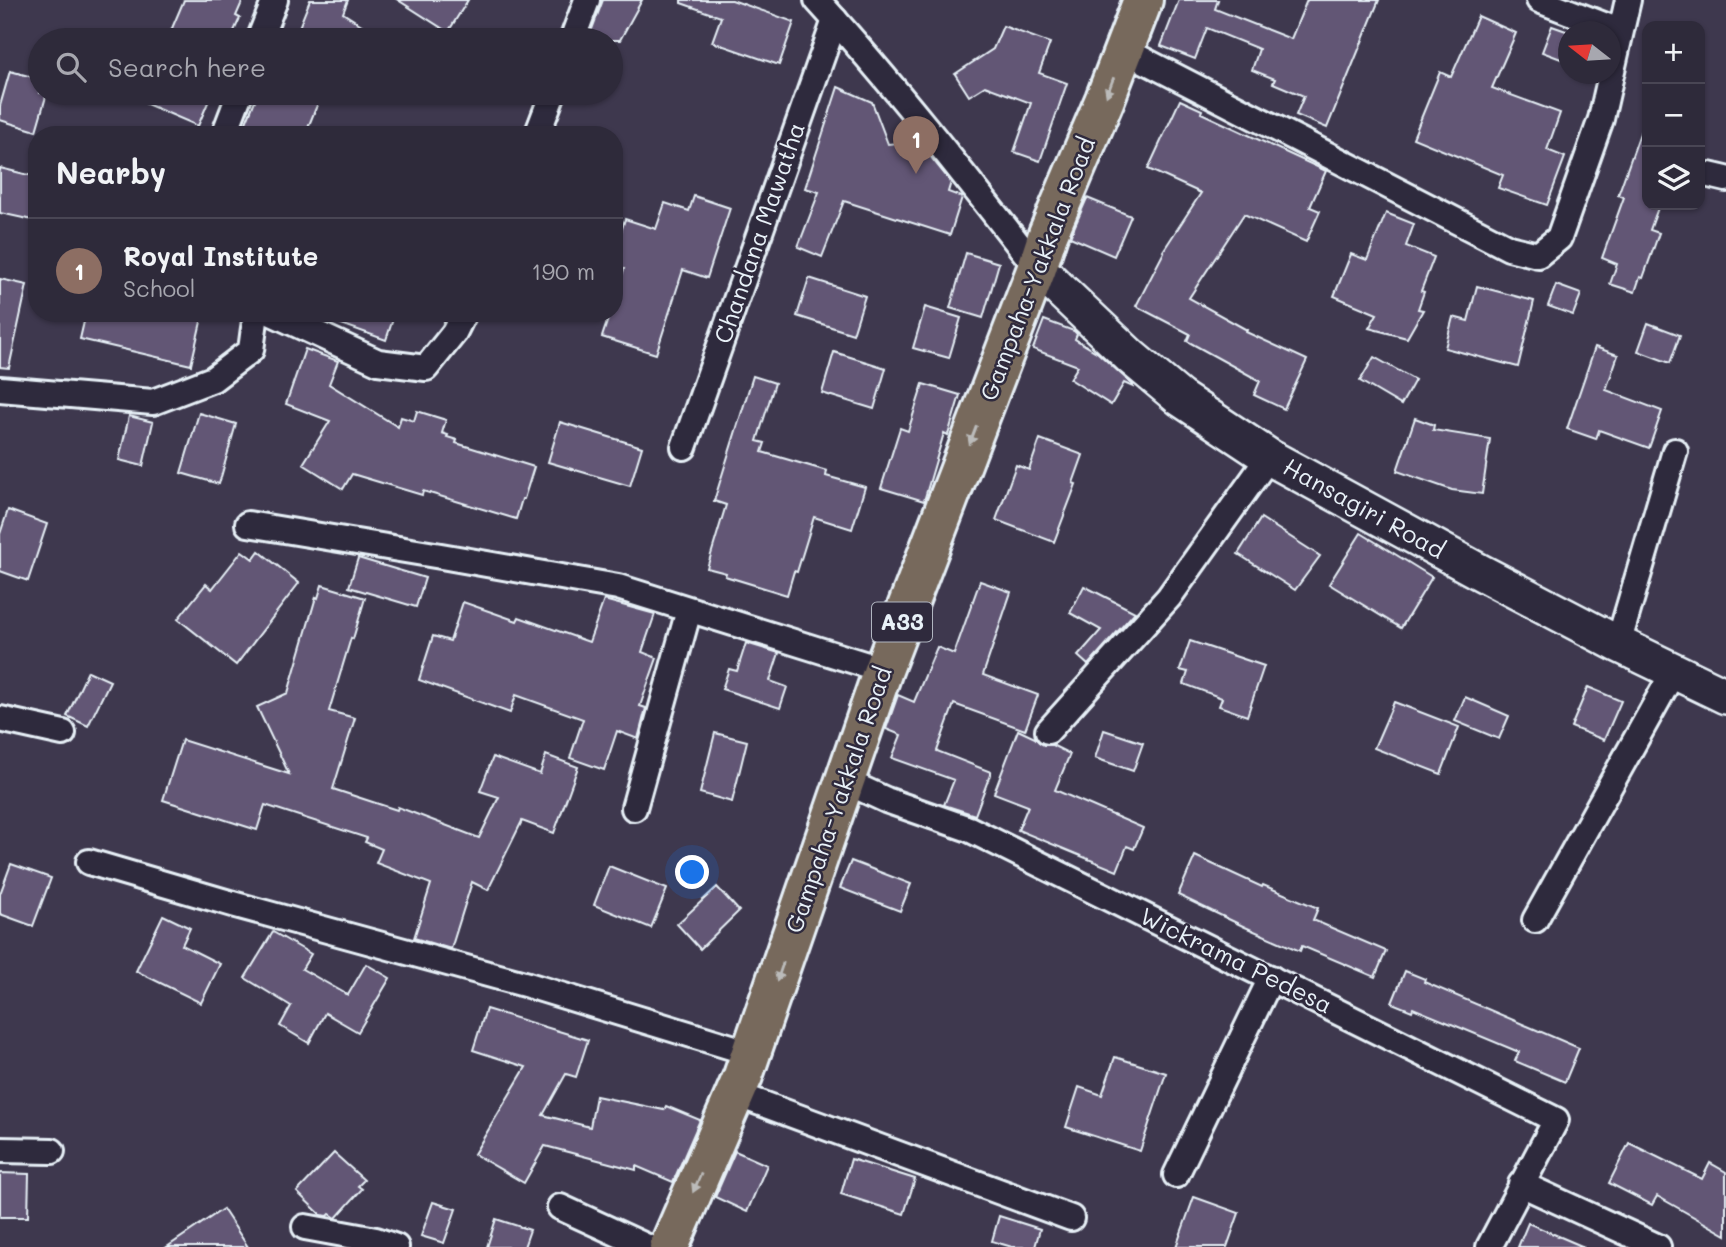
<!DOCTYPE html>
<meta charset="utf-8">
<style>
:root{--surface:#2e2a3a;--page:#363242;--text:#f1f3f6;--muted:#a7a7af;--line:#494654;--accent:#ffd166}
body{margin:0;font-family:Mali,sans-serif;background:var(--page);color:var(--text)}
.controls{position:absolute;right:21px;top:21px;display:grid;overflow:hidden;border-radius:14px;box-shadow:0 2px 5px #0004}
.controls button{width:63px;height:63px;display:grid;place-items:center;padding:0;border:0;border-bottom:2px solid var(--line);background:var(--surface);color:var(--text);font:35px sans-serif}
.compass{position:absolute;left:1558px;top:21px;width:63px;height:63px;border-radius:50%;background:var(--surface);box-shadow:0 2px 5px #0004;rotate:287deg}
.you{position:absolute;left:693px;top:873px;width:24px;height:24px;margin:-18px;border:5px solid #fff;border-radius:50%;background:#1a73e8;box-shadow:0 0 0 10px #1a73e833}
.badge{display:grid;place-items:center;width:46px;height:46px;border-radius:50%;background:var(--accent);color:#fff;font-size:23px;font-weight:700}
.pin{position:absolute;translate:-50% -58px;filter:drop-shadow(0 2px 4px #0008)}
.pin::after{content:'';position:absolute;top:37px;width:24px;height:21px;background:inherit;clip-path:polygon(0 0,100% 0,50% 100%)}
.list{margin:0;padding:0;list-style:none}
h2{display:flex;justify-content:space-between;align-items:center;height:91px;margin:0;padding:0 28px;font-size:30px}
h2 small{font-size:23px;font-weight:400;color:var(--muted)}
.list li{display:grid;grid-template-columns:46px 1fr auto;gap:21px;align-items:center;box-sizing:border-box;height:105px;padding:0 28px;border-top:2px solid var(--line)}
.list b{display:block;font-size:26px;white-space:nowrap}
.list p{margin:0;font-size:23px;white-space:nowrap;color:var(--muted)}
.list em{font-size:23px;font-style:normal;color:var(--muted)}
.icon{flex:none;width:38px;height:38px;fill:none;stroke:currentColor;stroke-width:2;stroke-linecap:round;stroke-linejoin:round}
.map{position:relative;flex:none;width:1726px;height:1247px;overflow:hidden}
.search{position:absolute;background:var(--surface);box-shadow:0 2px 5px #0004;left:28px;top:28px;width:595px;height:77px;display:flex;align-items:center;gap:18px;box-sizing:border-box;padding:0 24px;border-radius:38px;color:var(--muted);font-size:26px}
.panel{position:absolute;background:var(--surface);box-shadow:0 2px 5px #0004;left:28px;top:126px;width:595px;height:196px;border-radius:28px}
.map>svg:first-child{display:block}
</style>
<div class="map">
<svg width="1726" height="1247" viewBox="0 0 1726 1247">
<rect width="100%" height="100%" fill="#3e384e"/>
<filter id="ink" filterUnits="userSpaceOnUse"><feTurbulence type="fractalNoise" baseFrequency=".0143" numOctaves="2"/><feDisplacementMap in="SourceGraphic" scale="14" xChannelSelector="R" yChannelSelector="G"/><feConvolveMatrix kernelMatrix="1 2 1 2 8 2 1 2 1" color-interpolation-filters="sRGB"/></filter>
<g filter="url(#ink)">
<!-- building -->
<g fill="#625774" stroke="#e8f1f8" stroke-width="2">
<path d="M184,0h59l-7,16 4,2 -10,22h-63z"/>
<path d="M310,0h38l-5,13 42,27h-91z"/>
<path d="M398,0h70l-20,32z"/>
<path d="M603,0h39l-22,40h-32z"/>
<path d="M681,0h51l62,22 -15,43 -67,-23 9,-25 -40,-14z"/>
<path d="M1179,0h39l-3,9 76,30 16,-39h72l-52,128 -31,-13 8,-19 -31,-13 2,-4 -23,-9 7,-21 -52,-21 -12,31 -34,-13z"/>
<path d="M1478,16l38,17 -24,55 68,25 -13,37 18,7 -18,48 -49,-17 5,-13 -90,-37 27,-66 11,5z"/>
<path d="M1003,26l47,17 -11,30 28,10 -27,78 -26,-9 17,-49 -46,-17 -16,10 -14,-22 38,-25z"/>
<path d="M1552,26l17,6v30l-27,-10z"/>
<path d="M10,71l30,8v14h7l-11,38 -36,-11v-14z"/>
<path d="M838,87l34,15 16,42 30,-3 33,41 -3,10 14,5 -12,38 -106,-34 -22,56 -24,-10 21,-55 -14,-4z"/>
<path d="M121,93h91l-14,33z"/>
<path d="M258,93h64l-17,42h-64z"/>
<path d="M1180,100l22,10 -1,3 125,58 -16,36 10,4 -14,31 -62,-28 -55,84 58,32 -1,2 61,28 -23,49 -30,-14 6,-14 -73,-40 3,-7 -54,-28 28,-54 -1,-1 38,-58 -53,-24z"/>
<path d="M1644,122h3v83h12l-9,25 9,3 -16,45 -3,-1 -5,15 -25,-8 7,-20 -15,-6 22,-61 -6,-2z"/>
<path d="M0,168l37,9v44l-37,-8z"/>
<path d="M694,196l36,12 -23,70 -24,-8 -27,84 -54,-17 8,-24h4v-13l10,-31 -10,-3v-12l11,-35 31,10 9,-26 24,8z"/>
<path d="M1087,198l44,18 -17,40 -44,-19z"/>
<path d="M1386,213l28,11 -8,22 28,11 -13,34 3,1 -6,17 5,1 -16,28 -38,-10 8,-14 -43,-18 17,-42 16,6z"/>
<path d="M966,253l33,10 -16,55 -33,-10z"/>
<path d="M809,278l56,18 -12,38 -56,-18z"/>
<path d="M0,279l27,6 -18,83 -9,-1z"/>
<path d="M1556,285l25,9 -8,21 -25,-9z"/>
<path d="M1477,286l57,15 -16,66 -73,-19 8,-31 15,4z"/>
<path d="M925,307l36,11 -12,40 -36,-10z"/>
<path d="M86,313h117l-12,52 -111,-26z"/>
<path d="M320,313h75l-9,27 -67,-24z"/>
<path d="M1044,320l30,11 3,3 -2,5 23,14 35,32v2l-9,-4 -13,22 -41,-26 8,-13 -45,-17z"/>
<path d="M1648,323l32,12 -10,28 -32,-12z"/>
<path d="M1595,347l23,8 -12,35 56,21 -13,37 -50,-18 -3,9 -29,-10z"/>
<path d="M305,349l33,12 -9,23 69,43 3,-10 13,4 3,-10 29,9 -4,13 6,2 -1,2 10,3 -1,3 78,24 -10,32h-2l-6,20 -93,-28 -1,4 -70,-21 -9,15 -40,-25 27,-43 -44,-17z"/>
<path d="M834,352l52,16 -12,41 -52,-16z"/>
<path d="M1374,357l41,23 -14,25 -41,-24z"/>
<path d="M753,376l22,7 -18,58 8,2 -3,9 65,19 -1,5 39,11 -13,42 -38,-12 -17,55 -3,-1 -7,24 -62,-19 1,-3 -19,-5 19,-63 -12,-4z"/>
<path d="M923,384l37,11 -12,40 -4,-2 -20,68 -43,-13 19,-60 8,3z"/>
<path d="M199,413l37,11 -17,60 -38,-11z"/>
<path d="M129,416l24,6 -10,44 -24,-6z"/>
<path d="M1415,418l19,7 -1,5 57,9 -8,55 -30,-4 -55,-19z"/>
<path d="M560,422l82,25 -12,39 -82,-24z"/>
<path d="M1040,439l43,16 -10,28 3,1 -22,58 -58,-22 20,-55 13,5z"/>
<path d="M8,510l39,14 -19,57 -28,-10v-37z"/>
<path d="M1261,518l59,38 -25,34 -57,-36z"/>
<path d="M1361,533l71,44 -31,51 -72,-44z"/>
<path d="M242,551l11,8 6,-8 40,32 -63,82 -58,-46 28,-35 6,5z"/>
<path d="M358,558l67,20 -9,29 -67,-20z"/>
<path d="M980,581l31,11 -28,83 55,20 -13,35 -71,-26 -17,47 54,21 -16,43 -31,-10 10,-25 -62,-22 9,-23 -15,-6 12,-34 16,7 23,-55 17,7z"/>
<path d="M322,585l43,13 -12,41 -2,-1 -22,73 26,7 -22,71 64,21 1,-3 81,31 20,-41 -19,-6 13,-34 47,17 6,-19 32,12 -24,66 -32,-12 -34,69 -16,-8 -21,67 -37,-11 17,-54 -55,-21 6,-14 -17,-7 2,-4 -102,-33 -8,25 -94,-30 19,-60 107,34 -32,-67 31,-14 28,-96 2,1z"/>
<path d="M1084,586l51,26 -47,53 -10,-9 23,-26 -31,-17z"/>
<path d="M604,600l51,14 -13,38 15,6 -17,48 6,2 -8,31 -21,-8 -13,39 -34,-12 13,-39 -67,-24 -6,18 -91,-33 14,-44 17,5 13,-39 54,19 2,-4 70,25z"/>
<path d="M1190,641l74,25 -17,50 -28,-10 3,-8 -38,-14 4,-12 -8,-2z"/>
<path d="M746,643l33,10 -9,28 17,6 -7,21 -58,-19 7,-20 8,2z"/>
<path d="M88,671l22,10 -22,45 -21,-10z"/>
<path d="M1588,687l33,14 -17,39 -33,-13z"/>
<path d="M1465,697l44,19 -10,23 -44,-18z"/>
<path d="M1394,702l65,25 -18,47 -67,-26z"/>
<path d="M1018,730l17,8 4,4 5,3h8l18,9 -15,36 88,38 -9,21 -7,-3 -10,25 -99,-41 10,-24 -34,-13z"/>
<path d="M1104,730l39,13 -10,28 -38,-13z"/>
<path d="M715,733l32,8 -15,61 -32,-9z"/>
<path d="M1195,856l67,31 1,-2 55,23 -5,12 73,31 -11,26 -73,-31 -2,5 -55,-24 -67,-32z"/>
<path d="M851,861l60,23 -11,27 -60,-23z"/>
<path d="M11,864l40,14 -18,48 -33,-12v-20z"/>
<path d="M609,866l58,23 -16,39 -57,-23z"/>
<path d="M717,887l22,24 -39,38 -23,-25z"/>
<path d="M163,915l27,13 -8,17 38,19 -19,39 -65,-32z"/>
<path d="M273,932l38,22 -9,15 46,26 18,-31 24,14 -32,54 -33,-19 -16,30 -29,-17 11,-20 -46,-28z"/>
<path d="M1405,971l20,8 -1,3 155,66 -14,34 -50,-21 4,-9 -106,-44 -1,3 -20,-8z"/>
<path d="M486,1009l102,31 -12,37 -10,-3 -23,41 47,12 6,-31 68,14 2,-4 34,14 -27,62 -37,-16v4l-91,-24 -21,37 -50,-29 52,-87 -53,-17z"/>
<path d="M1115,1057l51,16 -26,78 -74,-24 13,-40 23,8z"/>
<path d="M1629,1143l73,36 8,-16 16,9v63l-69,-39 -5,9 -43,-22z"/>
<path d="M735,1151l32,14 -20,47 -32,-15z"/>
<path d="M334,1153l30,27 -6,6 4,3 -26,29 -6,-4 -2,2 -7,-1 -24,-23z"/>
<path d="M851,1159l64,20 -11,35 -63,-20z"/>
<path d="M0,1173l29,1 -1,43h-28z"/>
<path d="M1194,1197l45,16 -12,34h-51z"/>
<path d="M433,1202l23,7 -12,34 -23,-7z"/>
<path d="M223,1209l25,38h-81z"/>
<path d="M999,1216l41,13 -5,18h-23l-20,-6z"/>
<path d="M496,1219l34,11 -6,17h-37z"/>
<path d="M1528,1223l56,24h-66z"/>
</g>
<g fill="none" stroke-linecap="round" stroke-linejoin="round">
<defs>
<g id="street">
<path d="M817,0c78,86 149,177 220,268"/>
<path d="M1539,0l80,31"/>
<path d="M259,40l16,-40"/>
<path d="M572,40l15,-40"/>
<path d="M1124,50l385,198 29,7 21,-17 42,-119 27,-119"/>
<path d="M224,135l16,-42"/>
<path d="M537,135l16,-42"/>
<path d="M1709,175l17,4"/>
<path d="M272,313l106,49 48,6 28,-35 10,-20"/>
<path d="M0,389l153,13 60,-23 38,-29 5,-37"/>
<path d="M684,447l151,-427"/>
<path d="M248,524l193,32 177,31 265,83"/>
<path d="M1618,644l57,-193"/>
<path d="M0,719l63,14"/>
<path d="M1048,731l121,-134 100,-140"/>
<path d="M845,781l41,19 83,29 587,291 -67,127"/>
<path d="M634,808l55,-198"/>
<path d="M89,862l147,43 292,80 223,68"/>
<path d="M1535,920l139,-249"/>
<path d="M736,1094l335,124"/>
<path d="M0,1150l52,1"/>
<path d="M1176,1175l95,-197"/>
<path d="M1521,1184l137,63"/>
<path d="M560,1207l87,40"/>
<path d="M305,1227l71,13 20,7"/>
</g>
<path id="secondary" d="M1037,268l94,89 49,41 89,59 211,115 138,72 108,52"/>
<path id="highway" d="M669,1247l74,-171 140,-406 154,-402 11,-34 57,-135 38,-99"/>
</defs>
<!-- street casing -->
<use href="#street" stroke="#e8f1f8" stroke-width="30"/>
<!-- secondary casing -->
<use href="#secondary" stroke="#e8f1f8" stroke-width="40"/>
<!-- highway casing -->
<use href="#highway" stroke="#e8f1f8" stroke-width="44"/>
<!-- street -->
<use href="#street" stroke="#2f2a3d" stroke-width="24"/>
<!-- secondary -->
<use href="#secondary" stroke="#2f2a3d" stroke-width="35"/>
<!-- highway -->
<use href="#highway" stroke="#77695c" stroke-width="38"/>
</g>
<!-- one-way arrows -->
<defs><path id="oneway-solid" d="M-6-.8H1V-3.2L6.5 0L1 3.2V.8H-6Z" transform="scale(1.75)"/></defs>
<g fill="#bbbbba">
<use href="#oneway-solid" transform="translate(1110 87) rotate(111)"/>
<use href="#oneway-solid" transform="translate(973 435) rotate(111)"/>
<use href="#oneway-solid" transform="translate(780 972) rotate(109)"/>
<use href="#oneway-solid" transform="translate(697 1183) rotate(114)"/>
</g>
</g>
<g text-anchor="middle" stroke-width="5" stroke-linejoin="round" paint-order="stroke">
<!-- shield labels -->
<rect fill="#2f2a3d" stroke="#b0b5c0" stroke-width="2" x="872" y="602.5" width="60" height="39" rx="5"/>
<g font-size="23" font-weight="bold" fill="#e8f1f8">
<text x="902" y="630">A33</text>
</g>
<!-- street labels -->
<g font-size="24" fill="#e8f1f8" stroke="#2f2a3d">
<text transform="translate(760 233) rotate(-71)" y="8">Chandana Mawatha</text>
<text transform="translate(1038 269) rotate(-69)" y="8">Gampaha-Yakkala Road</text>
<text transform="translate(1364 509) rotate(29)" y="8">Hansagiri Road</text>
<text transform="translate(839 800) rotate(-71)" y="8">Gampaha-Yakkala Road</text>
<text transform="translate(1236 961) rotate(26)" y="8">Wickrama Pedesa</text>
</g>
</g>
</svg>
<div class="controls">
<button>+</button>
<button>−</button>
<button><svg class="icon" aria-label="layers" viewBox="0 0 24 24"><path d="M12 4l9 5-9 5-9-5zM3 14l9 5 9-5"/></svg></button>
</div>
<svg class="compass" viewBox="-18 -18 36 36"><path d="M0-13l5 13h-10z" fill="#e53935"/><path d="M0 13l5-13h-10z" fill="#a7a7af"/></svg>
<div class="you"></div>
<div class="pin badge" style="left:916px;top:174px;background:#8d6e63">1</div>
<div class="search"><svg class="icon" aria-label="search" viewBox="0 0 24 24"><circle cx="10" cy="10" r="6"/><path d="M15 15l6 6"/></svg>Search here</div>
<section class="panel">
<h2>Nearby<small></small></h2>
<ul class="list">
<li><span class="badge" style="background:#8d6e63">1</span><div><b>Royal Institute</b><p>School</p></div><em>190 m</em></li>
</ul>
</section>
</div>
